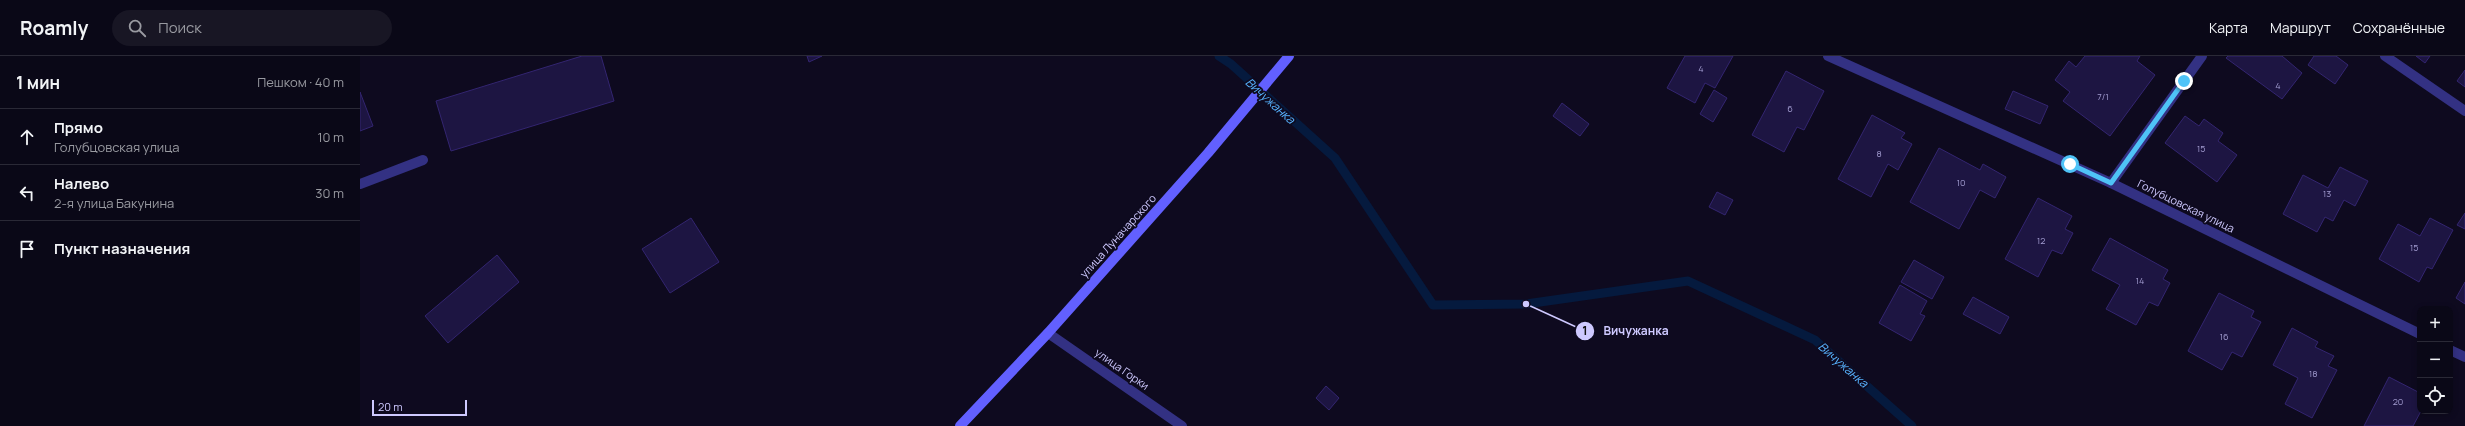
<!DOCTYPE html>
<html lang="ru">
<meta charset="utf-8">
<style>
:root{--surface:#0a0817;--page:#181624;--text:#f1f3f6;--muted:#999aa1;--line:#2a2936}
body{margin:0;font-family:Manrope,sans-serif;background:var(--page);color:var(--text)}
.controls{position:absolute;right:12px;bottom:12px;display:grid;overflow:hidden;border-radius:8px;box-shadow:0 2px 6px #0003}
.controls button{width:36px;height:36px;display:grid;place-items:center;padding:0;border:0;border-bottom:1px solid var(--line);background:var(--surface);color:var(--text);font:20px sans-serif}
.scale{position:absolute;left:12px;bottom:10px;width:95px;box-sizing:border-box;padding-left:4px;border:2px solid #cec9ff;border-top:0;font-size:11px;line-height:14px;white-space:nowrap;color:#cec9ff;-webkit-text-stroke:3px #0e0a1f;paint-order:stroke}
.stop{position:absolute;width:12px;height:12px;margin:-9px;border:3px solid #4fc3f7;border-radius:50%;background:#fff}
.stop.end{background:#4fc3f7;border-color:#fff;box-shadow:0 1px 4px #0008}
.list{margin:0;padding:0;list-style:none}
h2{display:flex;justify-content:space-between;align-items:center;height:52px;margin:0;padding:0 16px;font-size:17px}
h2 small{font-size:13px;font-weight:400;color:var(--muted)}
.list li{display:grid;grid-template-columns:26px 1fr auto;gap:12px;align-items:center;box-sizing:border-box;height:56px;padding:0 16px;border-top:1px solid var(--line)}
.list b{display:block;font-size:15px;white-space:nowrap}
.list p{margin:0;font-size:13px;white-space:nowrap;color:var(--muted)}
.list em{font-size:13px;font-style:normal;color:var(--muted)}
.icon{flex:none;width:22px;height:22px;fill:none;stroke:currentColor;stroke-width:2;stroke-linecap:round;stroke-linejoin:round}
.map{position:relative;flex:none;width:2105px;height:370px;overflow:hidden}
header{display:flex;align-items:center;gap:24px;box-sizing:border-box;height:56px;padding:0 20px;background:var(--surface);border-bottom:1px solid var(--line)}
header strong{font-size:19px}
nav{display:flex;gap:22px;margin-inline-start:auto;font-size:14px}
.search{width:280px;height:36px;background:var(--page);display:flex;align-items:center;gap:10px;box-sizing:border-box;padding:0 14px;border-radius:22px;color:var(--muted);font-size:15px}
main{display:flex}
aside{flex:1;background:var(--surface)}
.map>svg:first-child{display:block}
</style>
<header>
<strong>Roamly</strong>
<div class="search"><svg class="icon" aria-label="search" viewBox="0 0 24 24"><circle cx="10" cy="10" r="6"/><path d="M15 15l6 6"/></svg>Поиск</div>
<nav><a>Карта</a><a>Маршрут</a><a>Сохранённые</a></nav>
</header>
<main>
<aside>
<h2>1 мин<small>Пешком · 40 m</small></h2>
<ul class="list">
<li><svg class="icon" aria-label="ahead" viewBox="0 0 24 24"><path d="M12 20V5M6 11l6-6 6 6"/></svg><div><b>Прямо</b><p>Голубцовская улица</p></div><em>10 m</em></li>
<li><svg class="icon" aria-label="left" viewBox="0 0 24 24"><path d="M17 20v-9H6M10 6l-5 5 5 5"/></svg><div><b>Налево</b><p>2-я улица Бакунина</p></div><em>30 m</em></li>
<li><svg class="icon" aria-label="arrive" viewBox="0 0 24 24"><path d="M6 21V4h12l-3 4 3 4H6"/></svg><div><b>Пункт назначения</b></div></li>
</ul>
</aside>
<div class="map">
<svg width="2105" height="370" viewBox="0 0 2105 370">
<rect width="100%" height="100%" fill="#0e0a1f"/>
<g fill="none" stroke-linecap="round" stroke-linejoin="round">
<!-- stream -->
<path stroke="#051a3e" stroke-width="9" d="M859,0l12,8 104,94 98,147 93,-1 162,-23 127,59 97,86"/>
</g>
<!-- building -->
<g fill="#1d1542" stroke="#332570">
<path d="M222,0h19l13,45 -163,50 -15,-50z"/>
<path d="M447,0h15l-13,6z"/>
<path d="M1325,0h48l-18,32 -10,-5 -10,20 -28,-15z"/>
<path d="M1725,0h55l-3,5 18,14 -45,61 -47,-35 7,-9 -15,-12 14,-19 7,6z"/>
<path d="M1868,0h54l20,17 -20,26 -56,-41z"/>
<path d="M1954,0h22l12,9 -13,19 -27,-19z"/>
<path d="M2056,0h14l-5,7z"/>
<path d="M2105,14v17l-8,-6z"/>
<path d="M1426,15l38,20 -20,39 -7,-3 -13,25 -32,-17z"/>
<path d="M1354,34l13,8 -14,24 -13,-8z"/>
<path d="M1653,35l35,15 -8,18 -35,-15z"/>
<path d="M0,36l13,34 -13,5z"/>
<path d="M1202,47l27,21 -9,12 -27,-20z"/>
<path d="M1512,59l33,18 -4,5 11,6 -14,26 -10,-6 -17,33 -33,-18z"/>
<path d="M1825,60l14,10 5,-7 19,14 -5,8 19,14 -20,27 -52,-39z"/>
<path d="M1579,92l41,22 3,-6 23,13 -11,21 -15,-8 -21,39 -49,-27z"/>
<path d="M1980,111l28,14 -13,25 -11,-6 -11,21 -8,-4 -8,15 -34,-18 20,-39 25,13z"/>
<path d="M1357,136l16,8 -8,15 -16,-8z"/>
<path d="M1678,142l34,18 -7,13 8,4 -11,21 -10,-4 -14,27 -33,-18z"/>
<path d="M2105,157v16l-8,-4z"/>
<path d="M331,162l28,44 -49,31 -28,-44z"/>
<path d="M2070,162l23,12 -21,39 -5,-2 -8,15 -40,-23 19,-35 22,12z"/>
<path d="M1750,182l58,32 -5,9 7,4 -12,23 -9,-4 -13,23 -30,-16 14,-24 -28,-15z"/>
<path d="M137,199l22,27 -71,61 -23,-27z"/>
<path d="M1554,204l30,17 -12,22 -31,-17z"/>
<path d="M2105,226v22l-9,-6z"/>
<path d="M1540,229l27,16 -7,13 5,2 -14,25 -32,-18z"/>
<path d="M1859,237l35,18 -3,6 10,5 -19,35 -10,-5 -10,18 -34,-19z"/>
<path d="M1613,241l36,20 -9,17 -37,-20z"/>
<path d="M1932,272l26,14 -3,5 19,9 -6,10 9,4 -25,48 -27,-14 13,-26 -25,-13z"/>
<path d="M2029,321l31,16 1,18 -8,15h-49z"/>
<path d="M966,330l13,12 -10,12 -13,-12z"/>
</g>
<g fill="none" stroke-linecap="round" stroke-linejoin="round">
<!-- service -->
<path stroke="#333183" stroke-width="10" d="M0,128l63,-24"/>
<!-- minor -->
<g stroke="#333183" stroke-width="10">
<path d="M1468,0l283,127 309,151"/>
<path d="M2025,0l80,55"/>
<path d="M1751,127l91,-127"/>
<path d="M688,277l134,93"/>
<path d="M2090,294l15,7"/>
</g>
<!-- secondary -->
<path stroke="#6260ff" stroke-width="10" d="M600,370l88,-93 160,-180 81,-97"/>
</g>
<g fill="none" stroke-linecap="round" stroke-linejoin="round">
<!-- route -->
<path stroke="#4fc3f7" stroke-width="5" d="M1710,108l41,19 73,-102"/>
</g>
<g text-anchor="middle" stroke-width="3.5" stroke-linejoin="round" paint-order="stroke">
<!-- number labels -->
<g font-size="9" fill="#a29cd0">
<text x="1341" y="16">4</text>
<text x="1918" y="33">4</text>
<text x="1743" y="44">7/1</text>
<text x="1430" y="56">6</text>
<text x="1841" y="96">15</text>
<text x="1519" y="101">8</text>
<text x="1601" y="130">10</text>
<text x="1967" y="141">13</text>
<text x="1681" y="188">12</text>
<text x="2054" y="195">15</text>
<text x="1780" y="228">14</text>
<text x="1864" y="284">16</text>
<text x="1953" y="321">18</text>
<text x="2038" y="349">20</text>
</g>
<!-- street labels -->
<g font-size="11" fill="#cec9ff" stroke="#0e0a1f">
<text transform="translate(1826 150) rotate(26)" y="4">Голубцовская улица</text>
<text transform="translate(758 180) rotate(-48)" y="4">улица Луначарского</text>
<text transform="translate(762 313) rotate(35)" y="4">улица Горки</text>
</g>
<!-- water labels -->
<g font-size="12" font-style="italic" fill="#57b3ff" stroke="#0e0a1f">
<text transform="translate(910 45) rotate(42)" y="4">Вичужанка</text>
<text transform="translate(1483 309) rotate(41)" y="4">Вичужанка</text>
</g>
</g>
<!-- callouts -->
<path fill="none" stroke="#cec9ff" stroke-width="1.5" d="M1166 248L1225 275"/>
<g fill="#cec9ff" stroke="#0e0a1f" stroke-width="1.5">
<circle cx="1166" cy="248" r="4"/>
<circle cx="1225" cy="275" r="10"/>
</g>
<g font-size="12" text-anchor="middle" font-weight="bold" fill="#111">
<text x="1225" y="279">1</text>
</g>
<g font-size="12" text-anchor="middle" font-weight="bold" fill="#cec9ff" stroke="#0e0a1f" stroke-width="3.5" stroke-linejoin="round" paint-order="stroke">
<text x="1276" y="279">Вичужанка</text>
</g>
</svg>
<div class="controls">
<button>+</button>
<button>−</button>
<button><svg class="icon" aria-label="locate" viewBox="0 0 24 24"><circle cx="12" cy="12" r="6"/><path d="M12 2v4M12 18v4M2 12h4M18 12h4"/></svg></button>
</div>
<div class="scale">20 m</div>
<div class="stop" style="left:1710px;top:108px"></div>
<div class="stop end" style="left:1824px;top:25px"></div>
</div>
</main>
